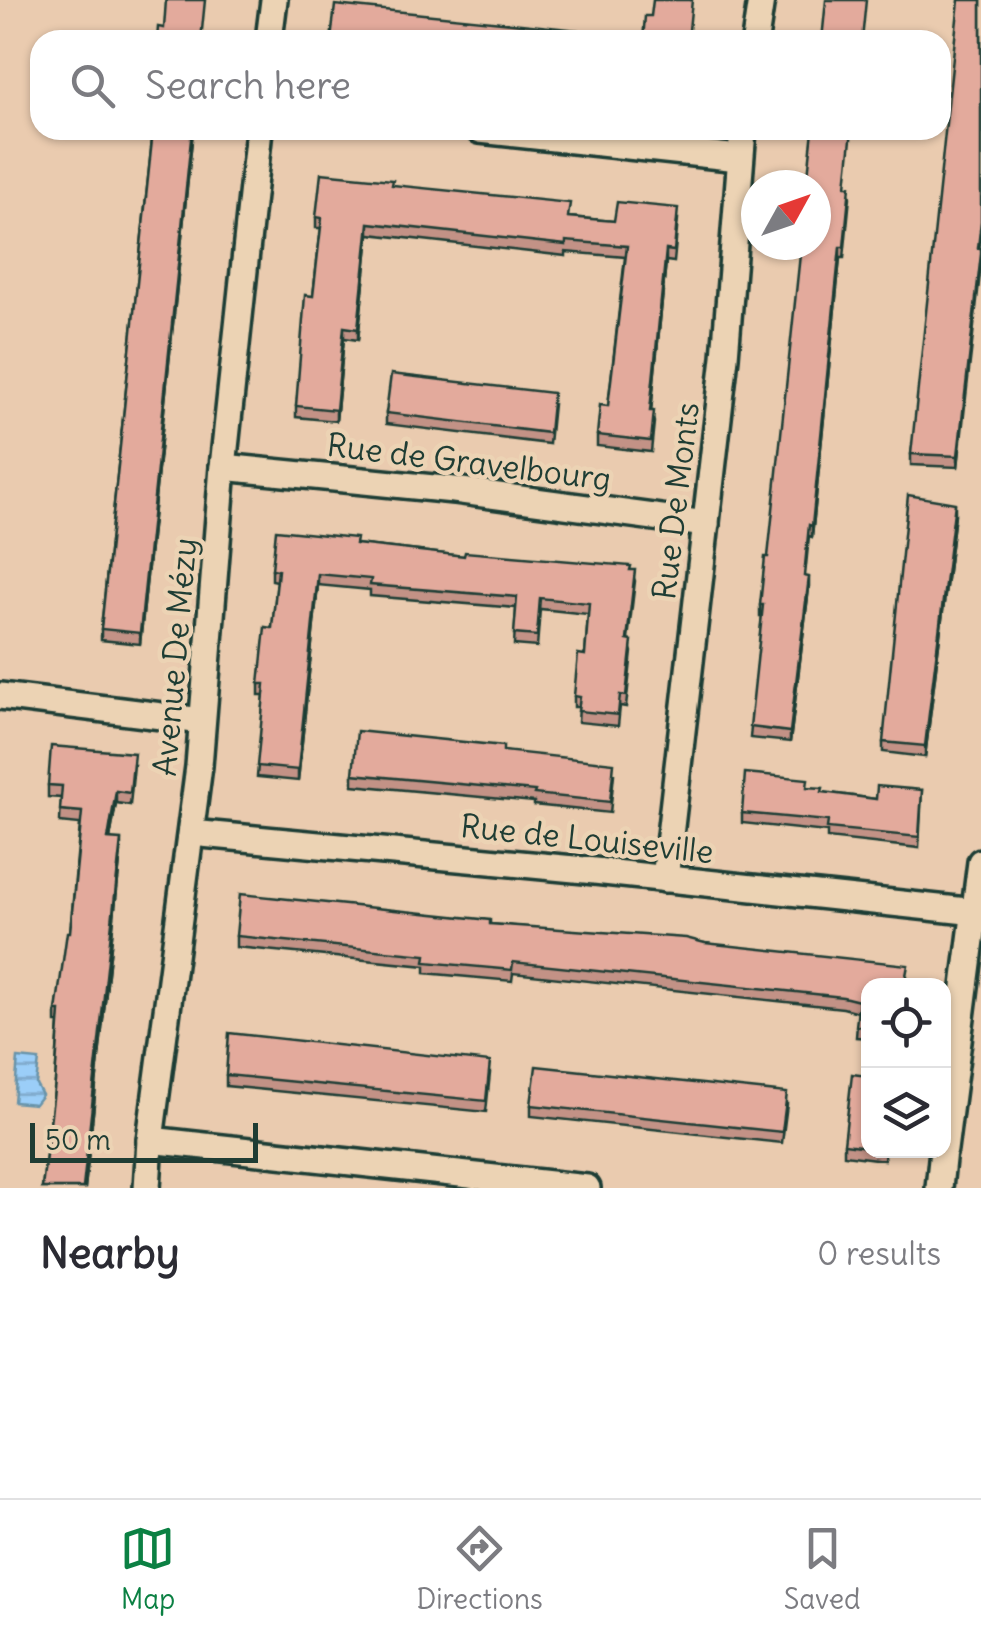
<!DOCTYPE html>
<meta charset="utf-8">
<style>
:root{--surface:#fff;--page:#f2f2f3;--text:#2b2b33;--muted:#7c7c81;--line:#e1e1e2;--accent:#0b8043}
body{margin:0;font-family:Delius,sans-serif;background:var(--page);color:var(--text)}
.controls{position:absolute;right:30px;bottom:30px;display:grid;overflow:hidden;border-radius:20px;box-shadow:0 2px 8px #0004}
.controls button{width:90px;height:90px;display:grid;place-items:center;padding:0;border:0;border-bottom:2px solid var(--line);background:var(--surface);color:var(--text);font:50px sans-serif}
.compass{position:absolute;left:741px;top:170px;width:90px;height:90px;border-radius:50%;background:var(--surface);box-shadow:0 2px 8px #0004;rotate:50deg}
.scale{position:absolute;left:30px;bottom:25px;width:228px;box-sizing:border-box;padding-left:10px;border:5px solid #1f3d34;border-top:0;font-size:28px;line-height:35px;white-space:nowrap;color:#1f3d34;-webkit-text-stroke:8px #ecd3b4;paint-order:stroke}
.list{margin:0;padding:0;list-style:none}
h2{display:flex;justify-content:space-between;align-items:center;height:130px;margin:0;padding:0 40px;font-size:42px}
h2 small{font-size:32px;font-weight:400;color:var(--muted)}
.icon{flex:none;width:55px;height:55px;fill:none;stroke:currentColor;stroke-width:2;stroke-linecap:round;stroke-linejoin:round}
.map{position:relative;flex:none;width:981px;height:1188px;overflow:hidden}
.search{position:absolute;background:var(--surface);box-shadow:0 2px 8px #0004;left:30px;right:30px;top:30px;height:110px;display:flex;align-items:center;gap:25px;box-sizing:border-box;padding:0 35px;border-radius:30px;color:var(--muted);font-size:38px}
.sheet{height:310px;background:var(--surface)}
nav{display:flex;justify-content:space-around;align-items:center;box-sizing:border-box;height:140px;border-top:2px solid var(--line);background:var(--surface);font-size:28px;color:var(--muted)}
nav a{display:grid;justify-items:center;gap:5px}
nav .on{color:var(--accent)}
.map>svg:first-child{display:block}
</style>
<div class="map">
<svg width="981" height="1188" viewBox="0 0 981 1188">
<defs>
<pattern id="water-rules" width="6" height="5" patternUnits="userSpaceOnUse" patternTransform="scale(2.5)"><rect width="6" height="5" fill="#9bcef8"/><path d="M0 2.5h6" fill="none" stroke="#7ea8ca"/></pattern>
</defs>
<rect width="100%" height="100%" fill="#eacbaf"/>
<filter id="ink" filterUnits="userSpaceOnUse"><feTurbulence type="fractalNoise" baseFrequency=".01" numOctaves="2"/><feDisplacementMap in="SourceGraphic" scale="20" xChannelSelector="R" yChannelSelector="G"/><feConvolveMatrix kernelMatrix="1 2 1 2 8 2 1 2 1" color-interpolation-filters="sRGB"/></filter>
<g filter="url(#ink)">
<!-- water -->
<path fill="url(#water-rules)" stroke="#6994aa" stroke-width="2.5" d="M18,1058l21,2 -3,24 6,11 -7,9 -21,-2z"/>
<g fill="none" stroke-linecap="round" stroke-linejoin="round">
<defs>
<g id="street">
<path d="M269,40l5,-40"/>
<path d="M755,40l6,-40"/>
<path d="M480,130l259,28"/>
<path d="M223,467l231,23 252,34"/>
<path d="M0,696l202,25"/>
<path d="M191,833l394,37 391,42"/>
<path d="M665,879l60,-522 18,-227"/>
<path d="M150,1140l437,48"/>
<path d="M944,1150l37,-288"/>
<path d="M147,1188l3,-48 49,-374 24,-299 36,-337"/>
<path d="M939,1188l4,-38"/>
</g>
</defs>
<!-- street casing -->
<use href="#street" stroke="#1f3d34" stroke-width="32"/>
<!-- street -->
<use href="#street" stroke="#ecd3b4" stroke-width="25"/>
</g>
<!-- wall -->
<g fill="#c39286" stroke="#1f3d34" stroke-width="2.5">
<path d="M981,0v232l-23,235 -47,-2v-11z"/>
<path d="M153,130h40l-53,514 -39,-4v-11z"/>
<path d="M392,185l177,32 45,4 64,-2 -4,43 -8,-1 -15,150 3,11 -3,30 -54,-6v-11l11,-29 17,-149 -59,-5v4l-197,-22 -11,106 -14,-2 -8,83 -40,-4v-11l17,-110 8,-68h-5v-11z"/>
<path d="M847,186l3,11 -6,61h-4l-28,279 -3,-1 -4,40 4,12 -19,154 -40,-4 12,-122h-2v-11l8,-48z"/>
<path d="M553,404l-4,40 -163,-20v-11z"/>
<path d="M955,514l-30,243 -42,-5v-10z"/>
<path d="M356,544l108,12 167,14 4,11 -7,59 4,12 -6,55 -6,-1 -2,20 -40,-4 1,-15h-5v-11l11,-41 3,-41 -48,-5 -3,38 -23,-2 2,-37 -146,-12v-6l-52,-5 -20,196 -41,-4 7,-82h-5v-11l13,-56 5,-47 -5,-1v-11z"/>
<path d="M503,751l111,23 -4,39 -76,-8v-3l-181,-17v-11z"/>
<path d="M134,765l-4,40 -14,-2 -6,36 11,13 -36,336h-43l13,-106 4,-59h-3v-12l14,-79 10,-108 -20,-2 1,-24 -13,-1v-12z"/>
<path d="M808,787l14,5 54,7 46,-9 -3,58 -92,-10v-6l-85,-9v-10z"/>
<path d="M490,924l215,19 203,33 -40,10v52l-12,-1 2,-25 -15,-4 -330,-35 -1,8 -87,-8v-7l-189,-19v-11z"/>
<path d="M490,1073l-4,39 -260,-26v-11z"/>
<path d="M868,1076v74h17l-1,10 -40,-5v-11z"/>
<path d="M787,1104l-5,39 -251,-27v-11z"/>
</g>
<!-- shaded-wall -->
<g fill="#9f776d" stroke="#1f3d34" stroke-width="2.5">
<path d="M192,130h1l-53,514v-11z"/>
<path d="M369,223v11l-11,106v-11z"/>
<path d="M840,247v11l-28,279v-11z"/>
<path d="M666,250v11l-16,161v-11z"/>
<path d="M981,254v11l-23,202v-11z"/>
<path d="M344,327v11l-8,83v-11z"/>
<path d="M955,503v11l-30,243v-11z"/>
<path d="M318,574v11l-20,196v-11z"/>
<path d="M809,577v11l-19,154v-10z"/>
<path d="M116,791v12l-8,48v-12z"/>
<path d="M121,840v12l-36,336h-2z"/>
</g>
<!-- building -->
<g fill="#e3aa9c" stroke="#1f3d34" stroke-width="2.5">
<path d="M166,0h39l-4,40h-44l1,-13 6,1z"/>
<path d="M653,0h39l-4,40h-45l2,-24h6z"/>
<path d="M826,0h40l-4,40h-40z"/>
<path d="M959,0h22v221l-3,27h3v6l-23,202 -47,-2z"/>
<path d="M335,5l254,26 -1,9h-257z"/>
<path d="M153,130h39l-52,503 -39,-4z"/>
<path d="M813,130h39l-6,56h4l-6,61h-4l-28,279 -3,-1 -5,51 5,1 -19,155 -40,-5 13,-122h-3l5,-48h3l33,-312h15v-60h-9z"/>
<path d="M321,173l72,7 -1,5 178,18 -2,14 46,4 3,-19 61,6 -4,43 -8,-1 -16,161h4l-3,30 -54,-6 3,-30 8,1 19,-160 -61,-5v4l-197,-22 -11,106 -14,-2 -8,83 -40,-4 9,-111 8,1 9,-78 -6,-1z"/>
<path d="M391,374l162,19 -4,40 -163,-20z"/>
<path d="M908,495l47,8 -30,243 -42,-4z"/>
<path d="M276,530l80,8 -1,6 109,12 1,-4 166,14 -1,4h5l-8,70 5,1 -6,55 -6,-1 -2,20 -40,-4 2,-14 -6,-1 4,-42 7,1 4,-52 -49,-5 -3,38 -23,-2 3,-37 -147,-12 1,-6 -53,-5 -20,196 -41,-4 8,-82h-6l6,-57 7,1 6,-58 -6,-1z"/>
<path d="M357,731l146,15v5l111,12 -4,39 -76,-8 1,-3 -182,-17z"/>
<path d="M51,746l83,7 -4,40 -14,-2 -8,48 13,1 -38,348h-41l13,-106 5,-71h-4l11,-79h3l12,-120 -22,-2 2,-24 -14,-1z"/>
<path d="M745,773l63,6 -1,8 16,1 -1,4 54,7 1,-13 45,4 -3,47 -92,-9 1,-7 -86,-8z"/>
<path d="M240,894l250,26v4l196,14 19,5 203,22 -4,21h-36v41l-12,-1 3,-25 -16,-4 -330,-35 -1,8 -87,-8 1,-7 -190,-19z"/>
<path d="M229,1033l261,29 -4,39 -260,-26z"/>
<path d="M536,1066l251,27 -5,39 -251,-27z"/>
<path d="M852,1074l16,2v71l-24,-3z"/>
</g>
</g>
<g text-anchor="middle" stroke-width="9" stroke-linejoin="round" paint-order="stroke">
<!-- street labels -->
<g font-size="32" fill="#1f3d34" stroke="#ecd3b4">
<text transform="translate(469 462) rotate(7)" y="11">Rue de Gravelbourg</text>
<text transform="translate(676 501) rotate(-83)" y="11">Rue De Monts</text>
<text transform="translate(175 657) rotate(-85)" y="11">Avenue De Mézy</text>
<text transform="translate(587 839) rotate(6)" y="11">Rue de Louiseville</text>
</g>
</g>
</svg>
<div class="controls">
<button><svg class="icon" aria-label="locate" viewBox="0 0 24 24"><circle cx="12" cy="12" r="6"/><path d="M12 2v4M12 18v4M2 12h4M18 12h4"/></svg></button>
<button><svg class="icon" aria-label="layers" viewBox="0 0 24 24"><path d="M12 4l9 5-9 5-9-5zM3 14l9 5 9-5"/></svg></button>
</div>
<svg class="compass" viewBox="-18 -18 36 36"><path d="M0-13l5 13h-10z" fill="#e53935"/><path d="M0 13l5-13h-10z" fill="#7c7c81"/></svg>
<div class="scale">50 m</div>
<div class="search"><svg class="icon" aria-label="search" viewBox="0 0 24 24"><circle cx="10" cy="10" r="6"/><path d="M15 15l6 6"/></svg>Search here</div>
</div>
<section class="sheet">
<h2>Nearby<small>0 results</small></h2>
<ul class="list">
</ul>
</section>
<nav>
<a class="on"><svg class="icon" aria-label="map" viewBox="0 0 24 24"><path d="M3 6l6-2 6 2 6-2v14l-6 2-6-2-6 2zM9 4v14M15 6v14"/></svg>Map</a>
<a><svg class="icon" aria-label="directions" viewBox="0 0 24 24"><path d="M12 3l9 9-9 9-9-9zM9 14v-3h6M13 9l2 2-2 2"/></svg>Directions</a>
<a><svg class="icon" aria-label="saved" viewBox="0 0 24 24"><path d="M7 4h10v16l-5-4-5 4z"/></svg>Saved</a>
</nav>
